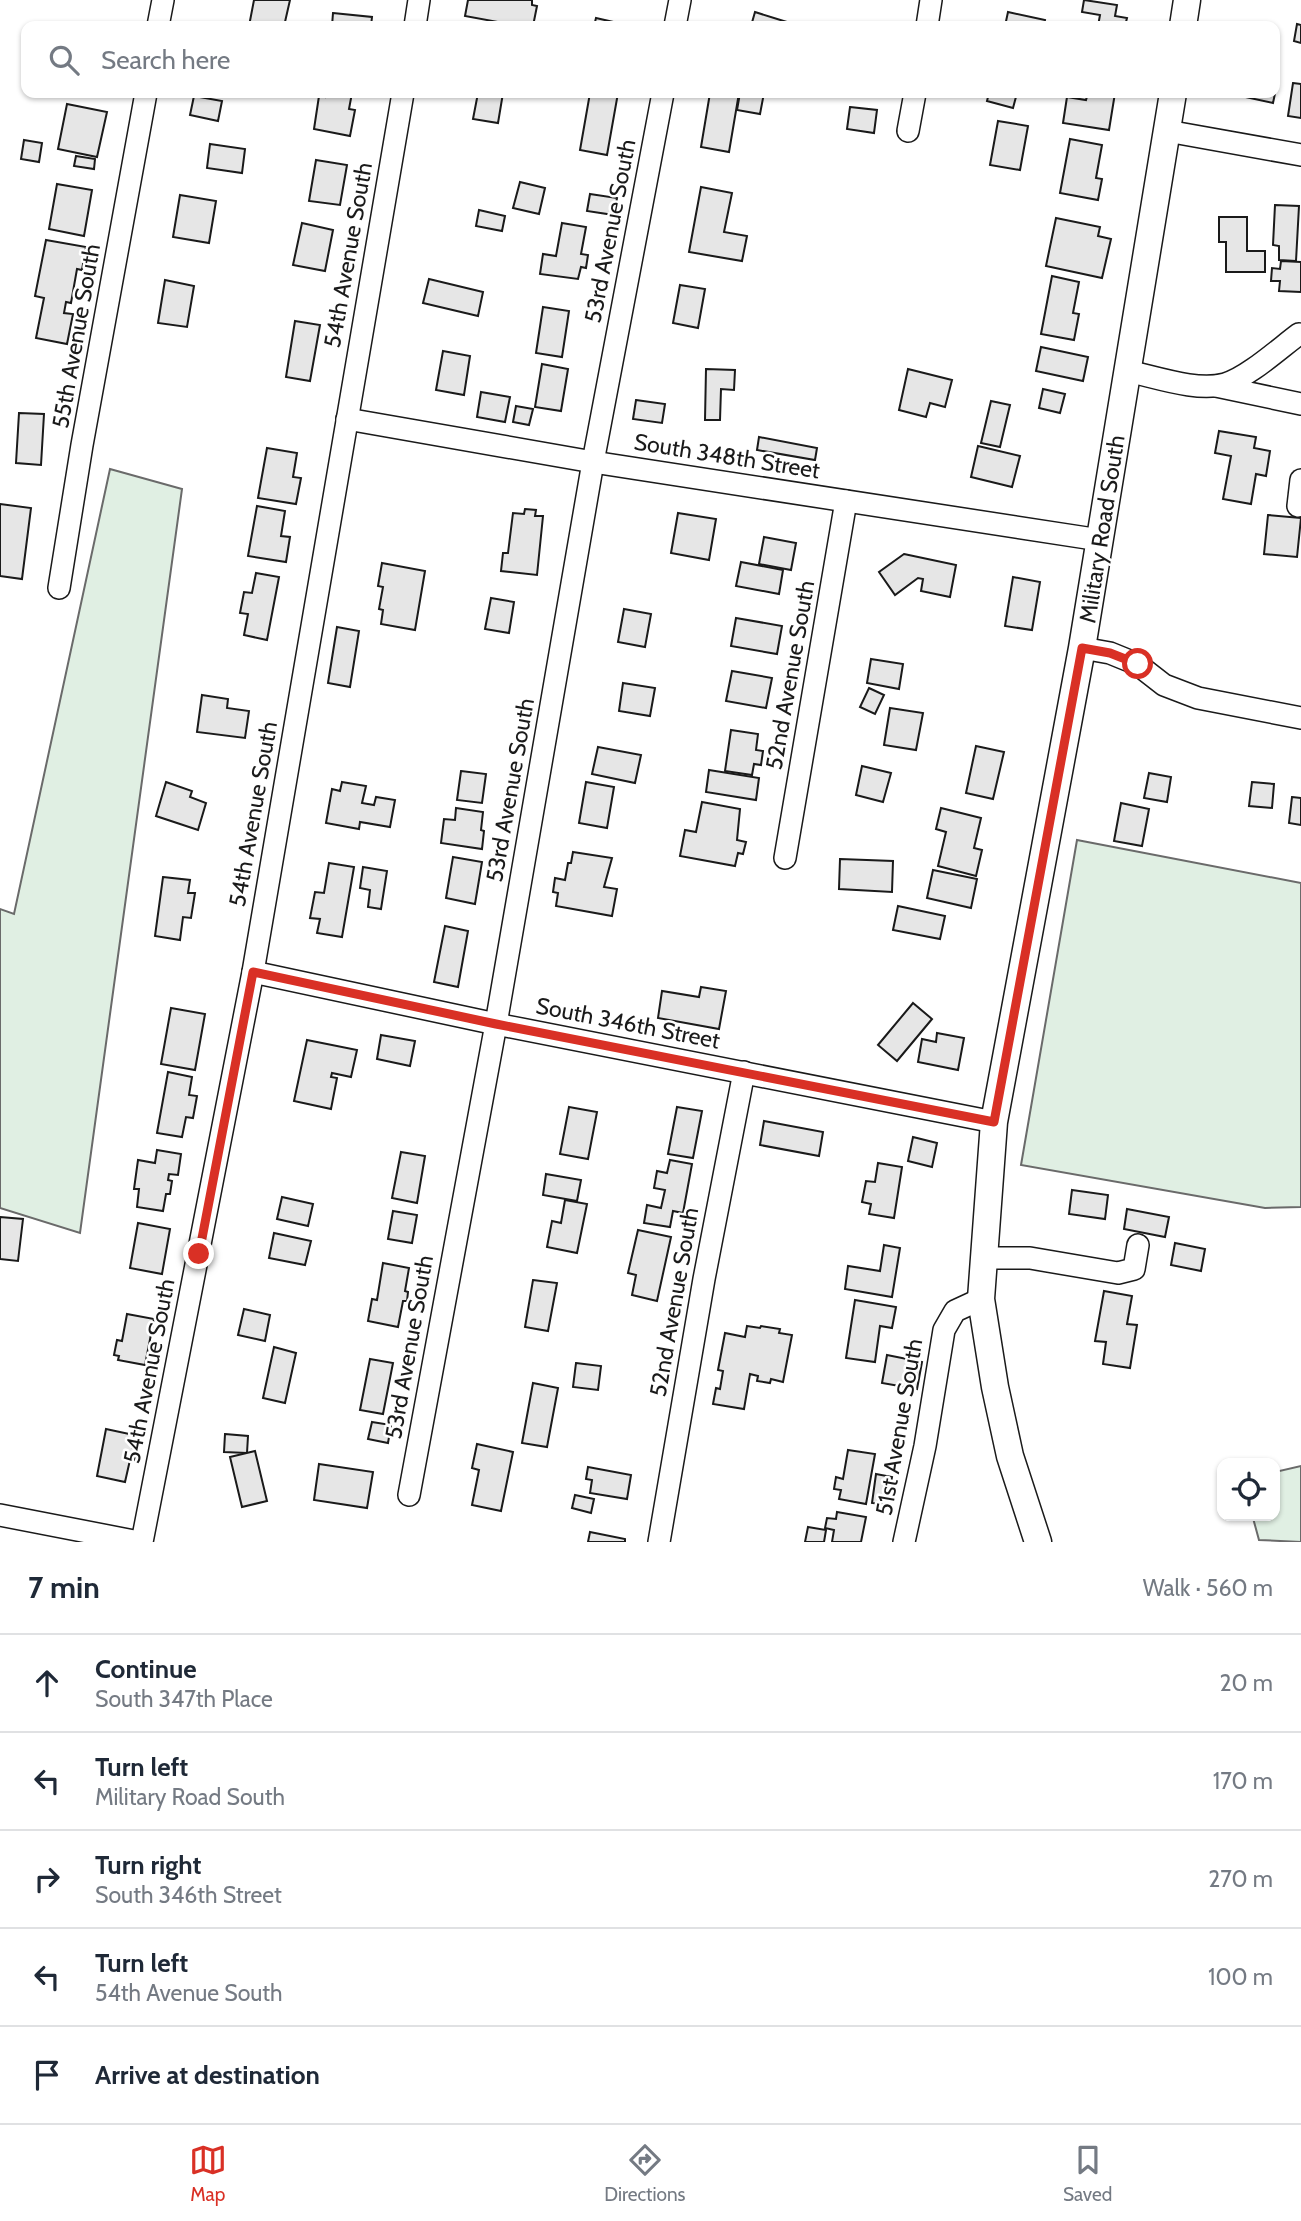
<!DOCTYPE html>
<meta charset="utf-8">
<style>
:root{--surface:#fff;--page:#f2f2f3;--text:#1f2937;--muted:#747a83;--line:#e0e1e3;--accent:#d93025}
body{margin:0;font-family:Cabin,sans-serif;background:var(--page);color:var(--text)}
.controls{position:absolute;right:21px;bottom:21px;display:grid;overflow:hidden;border-radius:14px;box-shadow:0 2px 5px #0004}
.controls button{width:63px;height:63px;display:grid;place-items:center;padding:0;border:0;border-bottom:2px solid var(--line);background:var(--surface);color:var(--text);font:35px sans-serif}
.stop{position:absolute;width:21px;height:21px;margin:-16px;border:5px solid #d93025;border-radius:50%;background:#fff}
.stop.end{background:#d93025;border-color:#fff;box-shadow:0 2px 7px #0008}
.list{margin:0;padding:0;list-style:none}
h2{display:flex;justify-content:space-between;align-items:center;height:91px;margin:0;padding:0 28px;font-size:30px}
h2 small{font-size:23px;font-weight:400;color:var(--muted)}
.list li{display:grid;grid-template-columns:46px 1fr auto;gap:21px;align-items:center;box-sizing:border-box;height:98px;padding:0 28px;border-top:2px solid var(--line)}
.list b{display:block;font-size:26px;white-space:nowrap}
.list p{margin:0;font-size:23px;white-space:nowrap;color:var(--muted)}
.list em{font-size:23px;font-style:normal;color:var(--muted)}
.icon{flex:none;width:38px;height:38px;fill:none;stroke:currentColor;stroke-width:2;stroke-linecap:round;stroke-linejoin:round}
.map{position:relative;flex:none;width:1301px;height:1542px;overflow:hidden}
.search{position:absolute;background:var(--surface);box-shadow:0 2px 5px #0004;left:21px;right:21px;top:21px;height:77px;display:flex;align-items:center;gap:18px;box-sizing:border-box;padding:0 24px;border-radius:14px;color:var(--muted);font-size:26px}
.sheet{height:581px;background:var(--surface)}
nav{display:flex;justify-content:space-around;align-items:center;box-sizing:border-box;height:98px;border-top:2px solid var(--line);background:var(--surface);font-size:19px;color:var(--muted)}
nav a{display:grid;justify-items:center;gap:4px}
nav .on{color:var(--accent)}
.map>svg:first-child{display:block}
</style>
<div class="map">
<svg width="1301" height="1542" viewBox="0 0 1301 1542">
<rect width="100%" height="100%" fill="#fff"/>
<!-- green -->
<g fill="#e0efe3" stroke="#6a6a6a" stroke-width="2">
<path d="M110,469l72,20 -102,744 -80,-25v-299l14,5z"/>
<path d="M1077,840l224,43v324l-36,1 -244,-43z"/>
<path d="M1301,1466v76l-42,-2 -6,-22 1,-2h21v-44z"/>
</g>
<!-- building -->
<g fill="#e6e6e6" stroke="#1a1a1a" stroke-width="2">
<path d="M254,0h36l-5,22 9,1v3h-45z"/>
<path d="M468,0h64v5l5,1 -4,20h-14l-54,-10z"/>
<path d="M1084,0l33,5 -2,11 12,2 -2,8h-27l2,-11 -18,-3z"/>
<path d="M755,12l35,11 -1,3h-38z"/>
<path d="M1008,12l37,8 -1,6h-39z"/>
<path d="M333,13l39,4 -1,9h-39z"/>
<path d="M596,18l26,6 -1,2h-27z"/>
<path d="M1297,24l4,1v18l-7,-2z"/>
<path d="M1275,79h3l-5,24 -46,-10h48z"/>
<path d="M1293,83l8,1v34l-13,-2z"/>
<path d="M326,93h26l-3,16 6,1 -5,26 -36,-7 5,-33 6,1z"/>
<path d="M478,93h25l-5,30 -25,-4z"/>
<path d="M590,93h28l-11,62 -27,-5z"/>
<path d="M710,93h29l-10,59 -28,-5z"/>
<path d="M740,93h24l-4,21 -23,-4z"/>
<path d="M989,93h28l-4,15 -26,-7z"/>
<path d="M1088,93h27l-6,37 -46,-7 4,-26 19,3z"/>
<path d="M194,96l28,5 -4,20 -28,-6z"/>
<path d="M67,104l40,8 -10,45 -39,-8z"/>
<path d="M850,107l27,3 -3,23 -27,-4z"/>
<path d="M998,121l30,5 -8,44 -30,-5z"/>
<path d="M1070,139l32,6 -6,33 6,1 -4,21 -38,-7z"/>
<path d="M24,140l18,3 -3,19 -18,-3z"/>
<path d="M210,144l35,5 -3,24 -35,-5z"/>
<path d="M76,156l19,3 -1,10 -20,-3z"/>
<path d="M316,160l31,5 -7,40 -31,-4z"/>
<path d="M520,182l25,6 -6,26 -26,-6z"/>
<path d="M57,184l35,6 -8,46 -35,-7z"/>
<path d="M701,187l31,6 -8,39 23,4 -5,25 -53,-9z"/>
<path d="M590,194l27,4 -3,17 -27,-4z"/>
<path d="M180,195l36,6 -7,42 -36,-6z"/>
<path d="M1275,205l24,1 -3,55 -17,-1v-14l-6,-1z"/>
<path d="M479,210l26,6 -3,15 -26,-5z"/>
<path d="M1219,217h28v34h18v21h-39v-30h-7z"/>
<path d="M1056,218l44,9 -2,9 13,3 -9,39 -56,-12z"/>
<path d="M302,223l31,7 -8,41 -32,-6z"/>
<path d="M562,223l24,4 -5,27 7,1 -2,13 -5,-1 -3,12 -38,-5 3,-20 13,2z"/>
<path d="M46,240l40,7 -4,23 -5,-1 -6,34 -5,-1 -2,11 9,1 -6,30 -31,-6 8,-40 -9,-2z"/>
<path d="M1281,261l20,1v30l-22,-1 1,-10h-9l1,-13 8,1z"/>
<path d="M1052,276l27,6 -6,31 6,1 -5,26 -33,-6z"/>
<path d="M429,279l54,13 -5,24 -55,-13z"/>
<path d="M165,280l29,6 -7,41 -29,-4z"/>
<path d="M680,285l25,4 -7,39 -25,-5z"/>
<path d="M543,307l26,4 -7,46 -26,-4z"/>
<path d="M295,321l25,4 -10,56 -24,-4z"/>
<path d="M1041,347l47,10 -5,24 -47,-10z"/>
<path d="M443,351l27,5 -6,39 -28,-5z"/>
<path d="M542,364l26,5 -7,42 -26,-4z"/>
<path d="M706,369l29,1 -1,20 -13,-1 -1,31h-15z"/>
<path d="M908,369l44,11 -7,27 -15,-4 -4,14 -27,-7z"/>
<path d="M1043,389l22,5 -5,19 -21,-5z"/>
<path d="M481,392l29,5 -5,25 -28,-5z"/>
<path d="M636,400l29,4 -3,19 -29,-4z"/>
<path d="M991,401l19,4 -10,42 -19,-4z"/>
<path d="M516,406l17,3 -4,16 -16,-3z"/>
<path d="M19,413l25,1 -3,51 -25,-2z"/>
<path d="M1219,431l37,6 -2,11 16,3 -4,25 -10,-2 -5,30 -28,-5 8,-43 -16,-3z"/>
<path d="M759,437l58,11 -2,12 -58,-10z"/>
<path d="M978,446l42,10 -8,31 -41,-10z"/>
<path d="M267,448l30,5 -4,24 8,1 -5,26 -38,-6z"/>
<path d="M0,504l31,4 -9,71 -22,-3z"/>
<path d="M257,506l28,5 -4,25 9,1 -4,25 -38,-6z"/>
<path d="M525,509l11,1 -1,6h8l-6,59 -36,-4 2,-18h5l5,-40 11,1z"/>
<path d="M678,513l38,6 -7,41 -38,-7z"/>
<path d="M1268,515l33,3 -4,39 -33,-3z"/>
<path d="M764,537l32,6 -5,27 -32,-6z"/>
<path d="M904,554l52,11 -6,32 -29,-6 2,-12 -5,-1 -23,17 -16,-23z"/>
<path d="M741,562l42,8 -4,24 -43,-8z"/>
<path d="M382,563l43,8 -10,59 -34,-6 2,-14 -4,-1 4,-22 -5,-1z"/>
<path d="M256,573l23,4 -12,63 -23,-5 4,-21 -8,-1 4,-21 8,1z"/>
<path d="M1013,577l27,5 -8,48 -27,-4z"/>
<path d="M491,598l23,4 -5,31 -24,-4z"/>
<path d="M624,609l27,5 -6,33 -27,-5z"/>
<path d="M736,618l46,8 -5,28 -46,-8z"/>
<path d="M337,627l22,4 -9,56 -22,-4z"/>
<path d="M871,659l32,5 -4,25 -32,-6z"/>
<path d="M732,671l40,7 -6,30 -40,-7z"/>
<path d="M623,683l32,5 -5,28 -31,-5z"/>
<path d="M869,688l15,7 -9,19 -15,-7z"/>
<path d="M202,695l26,4 -1,9 22,3 -4,27 -48,-6z"/>
<path d="M890,708l33,5 -7,37 -32,-5z"/>
<path d="M731,730l27,4 -2,16 7,1 -2,14 -7,-1 -2,11 -27,-4z"/>
<path d="M976,746l28,6 -11,47 -27,-6z"/>
<path d="M598,747l43,8 -6,28 -43,-9z"/>
<path d="M862,766l29,7 -8,29 -27,-7z"/>
<path d="M709,770l50,8 -3,22 -50,-8z"/>
<path d="M461,771l25,3 -4,29 -25,-3z"/>
<path d="M1149,773l22,4 -4,25 -23,-4z"/>
<path d="M166,782l26,9 -2,6 16,6 -8,27 -42,-14z"/>
<path d="M342,782l24,4 -4,17 12,2 2,-8 19,3 -5,27 -30,-5 -1,7 -33,-6 6,-34 8,2z"/>
<path d="M586,782l28,5 -7,41 -28,-5z"/>
<path d="M1252,782l22,2 -2,24 -23,-2z"/>
<path d="M1292,797l9,1v27l-12,-2z"/>
<path d="M702,802l38,7 -3,31 9,2 -3,12 -5,-1 -3,13 -55,-10 5,-26 11,2z"/>
<path d="M1121,803l28,6 -7,37 -28,-5z"/>
<path d="M456,808l27,4 -2,18 3,1 -2,18 -41,-6 3,-24 11,1z"/>
<path d="M941,808l40,10 -7,30 8,2 -6,26 -38,-10 8,-34 -10,-3z"/>
<path d="M573,852l39,6 -8,29 13,2 -5,27 -56,-10 2,-13 -5,-1 2,-14 10,2 3,-17h3z"/>
<path d="M453,857l29,5 -7,42 -29,-6z"/>
<path d="M840,859l53,2 -1,31 -53,-3z"/>
<path d="M329,863l25,4 -12,70 -25,-4 3,-14 -10,-1 5,-26 9,1z"/>
<path d="M363,867l24,4 -6,38 -13,-2 2,-17 -10,-2z"/>
<path d="M933,870l44,9 -6,29 -44,-10z"/>
<path d="M163,877l27,3 -2,13h7l-4,25 -8,-1 -3,23 -25,-4z"/>
<path d="M898,906l47,10 -5,23 -47,-9z"/>
<path d="M445,926l23,5 -10,56 -24,-5z"/>
<path d="M701,987l25,4 -7,38 -61,-11 4,-27 37,6z"/>
<path d="M913,1003l19,16 -35,42 -19,-16z"/>
<path d="M171,1008l34,6 -10,56 -34,-6z"/>
<path d="M937,1033l27,5 -6,32 -40,-8 4,-23 14,3z"/>
<path d="M381,1035l34,6 -5,25 -33,-7z"/>
<path d="M307,1040l50,10 -6,27 -19,-4 -1,4 6,1 -6,31 -37,-8z"/>
<path d="M168,1072l24,5 -3,18 8,1 -4,22 -7,-1 -4,20 -25,-4z"/>
<path d="M569,1107l28,5 -9,47 -28,-5z"/>
<path d="M677,1107l25,4 -9,47 -25,-4z"/>
<path d="M764,1121l59,11 -4,24 -59,-11z"/>
<path d="M913,1137l24,6 -5,24 -24,-6z"/>
<path d="M157,1150l24,4 -3,21 -9,-1 -1,6 4,1 -2,13h-4l-3,17 -26,-4 2,-18h-5l4,-29 17,3z"/>
<path d="M401,1152l24,4 -8,47 -25,-5z"/>
<path d="M670,1160l22,4 -9,49 -10,-2 -3,16 -26,-4 3,-18 14,3 4,-18 -11,-2 3,-17 10,2z"/>
<path d="M878,1163l24,4 -8,51 -25,-4 2,-10 -9,-2 4,-21 9,1z"/>
<path d="M546,1174l35,6 -4,21 -34,-6z"/>
<path d="M1072,1190l36,5 -3,24 -36,-5z"/>
<path d="M282,1197l31,7 -5,22 -31,-7z"/>
<path d="M565,1200l22,4 -10,49 -30,-6 5,-26 9,2z"/>
<path d="M1127,1209l42,8 -4,20 -41,-8z"/>
<path d="M393,1211l24,4 -5,28 -24,-4z"/>
<path d="M0,1217l23,2 -5,42 -18,-2z"/>
<path d="M138,1223l32,6 -8,45 -32,-6z"/>
<path d="M638,1230l33,7 -14,64 -25,-6 4,-20 -8,-2z"/>
<path d="M274,1233l37,8 -6,24 -36,-7z"/>
<path d="M1175,1243l30,6 -4,22 -30,-6z"/>
<path d="M884,1245l16,3 -8,49 -47,-8 3,-23 32,5z"/>
<path d="M383,1263l26,5 -4,23 3,1 -1,9h-4l-5,26 -30,-6 4,-22 5,1z"/>
<path d="M533,1280l24,3 -9,48 -23,-4z"/>
<path d="M1104,1291l28,5 -5,28 10,1 -7,43 -27,-4 3,-22 -11,-1z"/>
<path d="M855,1300l41,7 -4,21 -12,-2 -5,36 -29,-4z"/>
<path d="M244,1309l26,6 -5,26 -27,-6z"/>
<path d="M127,1314l27,5 -9,46 -27,-5 1,-4 -5,-1 3,-15 5,1z"/>
<path d="M747,1326l13,2 1,-2 19,3 -1,4 13,2 -9,47 -12,-3 -1,4 -13,-2 1,-5 -8,-2 -6,35 -31,-5 3,-16 4,1 3,-18 -5,-1 7,-37 20,4z"/>
<path d="M274,1347l22,6 -11,50 -22,-5z"/>
<path d="M887,1355l35,7 -5,27 -35,-6z"/>
<path d="M370,1359l23,4 -10,51 -23,-4z"/>
<path d="M576,1363l25,3 -3,24 -25,-3z"/>
<path d="M533,1383l25,5 -11,59 -25,-4z"/>
<path d="M372,1422l19,3 -3,18 -20,-4z"/>
<path d="M106,1429l28,6 -2,13 4,2 -2,11 -4,-1 -5,22 -28,-6z"/>
<path d="M225,1434l23,2 -1,17 -23,-1z"/>
<path d="M477,1444l36,8 -12,59 -29,-6 7,-35 -7,-2z"/>
<path d="M848,1450l27,4 -9,50 -27,-5 2,-9 -7,-1 2,-12 7,2z"/>
<path d="M255,1451l12,50 -25,6 -12,-50z"/>
<path d="M319,1464l54,8 -6,36 -53,-8z"/>
<path d="M588,1467l43,8 -4,24 -37,-6 2,-13 -6,-1z"/>
<path d="M876,1474l16,3 -5,28 -15,-2z"/>
<path d="M575,1495l19,4 -3,14 -19,-5z"/>
<path d="M837,1512l29,5 -5,25h-29l2,-12 -9,-2 2,-10 9,1z"/>
<path d="M808,1527l18,3 -2,12h-19z"/>
<path d="M590,1532l35,7v3h-37z"/>
</g>
<g fill="none" stroke-linecap="round" stroke-linejoin="round">
<defs>
<g id="minor">
<path d="M158,26l5,-26"/>
<path d="M415,26l4,-26"/>
<path d="M675,26l5,-26"/>
<path d="M927,26l4,-26"/>
<path d="M908,131l7,-38"/>
<path d="M1167,131l134,24"/>
<path d="M1127,371c29,6 70,21 98,13 22,-6 55,-36 74,-50"/>
<path d="M1216,386l85,18"/>
<path d="M347,419l246,43 507,78"/>
<path d="M1298,506l3,-26"/>
<path d="M59,588l23,-143 64,-352"/>
<path d="M1082,648l28,5 27,11 27,21 34,13 103,20"/>
<path d="M785,858l61,-357"/>
<path d="M253,972l243,52 498,98"/>
<path d="M984,1258h46l88,15 16,-4 4,-24"/>
<path d="M409,1495l87,-471 97,-562 70,-369"/>
<path d="M0,1515l139,27"/>
<path d="M142,1542l111,-570 150,-879"/>
<path d="M659,1542l45,-263 40,-207"/>
<path d="M904,1542l21,-96 19,-116 11,-19 26,-12"/>
</g>
<g id="major">
<path d="M1183,26l4,-26"/>
<path d="M1038,1542l-28,-86 -15,-69 -14,-88 13,-177 88,-474 91,-555"/>
</g>
</defs>
<!-- minor casing -->
<use href="#minor" stroke="#1a1a1a" stroke-width="24"/>
<!-- major casing -->
<use href="#major" stroke="#1a1a1a" stroke-width="29"/>
<!-- minor -->
<use href="#minor" stroke="#fff" stroke-width="21"/>
<!-- major -->
<use href="#major" stroke="#fff" stroke-width="26"/>
</g>
<g fill="none" stroke-linecap="round" stroke-linejoin="round">
<!-- route -->
<path stroke="#d93025" stroke-width="9" d="M199,1254l54,-282 243,52 498,98 88,-474 28,5 28,11"/>
</g>
<g text-anchor="middle" stroke-width="5" stroke-linejoin="round" paint-order="stroke">
<!-- street labels -->
<g font-size="23" fill="#1a1a1a" stroke="#fff">
<text transform="translate(610 231) rotate(-79)" y="8">53rd Avenue South</text>
<text transform="translate(348 255) rotate(-80)" y="8">54th Avenue South</text>
<text transform="translate(76 336) rotate(-80)" y="8">55th Avenue South</text>
<text transform="translate(727 456) rotate(9)" y="8">South 348th Street</text>
<text transform="translate(1102 529) rotate(-81)" y="8">Military Road South</text>
<text transform="translate(790 675) rotate(-80)" y="8">52nd Avenue South</text>
<text transform="translate(510 790) rotate(-80)" y="8">53rd Avenue South</text>
<text transform="translate(253 814) rotate(-80)" y="8">54th Avenue South</text>
<text transform="translate(628 1023) rotate(11)" y="8">South 346th Street</text>
<text transform="translate(674 1302) rotate(-80)" y="8">52nd Avenue South</text>
<text transform="translate(409 1347) rotate(-80)" y="8">53rd Avenue South</text>
<text transform="translate(149 1371) rotate(-79)" y="8">54th Avenue South</text>
<text transform="translate(899 1427) rotate(-80)" y="8">51st Avenue South</text>
</g>
</g>
</svg>
<div class="controls">
<button><svg class="icon" aria-label="locate" viewBox="0 0 24 24"><circle cx="12" cy="12" r="6"/><path d="M12 2v4M12 18v4M2 12h4M18 12h4"/></svg></button>
</div>
<div class="stop" style="left:1138px;top:664px"></div>
<div class="stop end" style="left:199px;top:1254px"></div>
<div class="search"><svg class="icon" aria-label="search" viewBox="0 0 24 24"><circle cx="10" cy="10" r="6"/><path d="M15 15l6 6"/></svg>Search here</div>
</div>
<section class="sheet">
<h2>7 min<small>Walk · 560 m</small></h2>
<ul class="list">
<li><svg class="icon" aria-label="ahead" viewBox="0 0 24 24"><path d="M12 20V5M6 11l6-6 6 6"/></svg><div><b>Continue</b><p>South 347th Place</p></div><em>20 m</em></li>
<li><svg class="icon" aria-label="left" viewBox="0 0 24 24"><path d="M17 20v-9H6M10 6l-5 5 5 5"/></svg><div><b>Turn left</b><p>Military Road South</p></div><em>170 m</em></li>
<li><svg class="icon" aria-label="right" viewBox="0 0 24 24"><path d="M7 20v-9h11M14 6l5 5-5 5"/></svg><div><b>Turn right</b><p>South 346th Street</p></div><em>270 m</em></li>
<li><svg class="icon" aria-label="left" viewBox="0 0 24 24"><path d="M17 20v-9H6M10 6l-5 5 5 5"/></svg><div><b>Turn left</b><p>54th Avenue South</p></div><em>100 m</em></li>
<li><svg class="icon" aria-label="arrive" viewBox="0 0 24 24"><path d="M6 21V4h12l-3 4 3 4H6"/></svg><div><b>Arrive at destination</b></div></li>
</ul>
</section>
<nav>
<a class="on"><svg class="icon" aria-label="map" viewBox="0 0 24 24"><path d="M3 6l6-2 6 2 6-2v14l-6 2-6-2-6 2zM9 4v14M15 6v14"/></svg>Map</a>
<a><svg class="icon" aria-label="directions" viewBox="0 0 24 24"><path d="M12 3l9 9-9 9-9-9zM9 14v-3h6M13 9l2 2-2 2"/></svg>Directions</a>
<a><svg class="icon" aria-label="saved" viewBox="0 0 24 24"><path d="M7 4h10v16l-5-4-5 4z"/></svg>Saved</a>
</nav>
